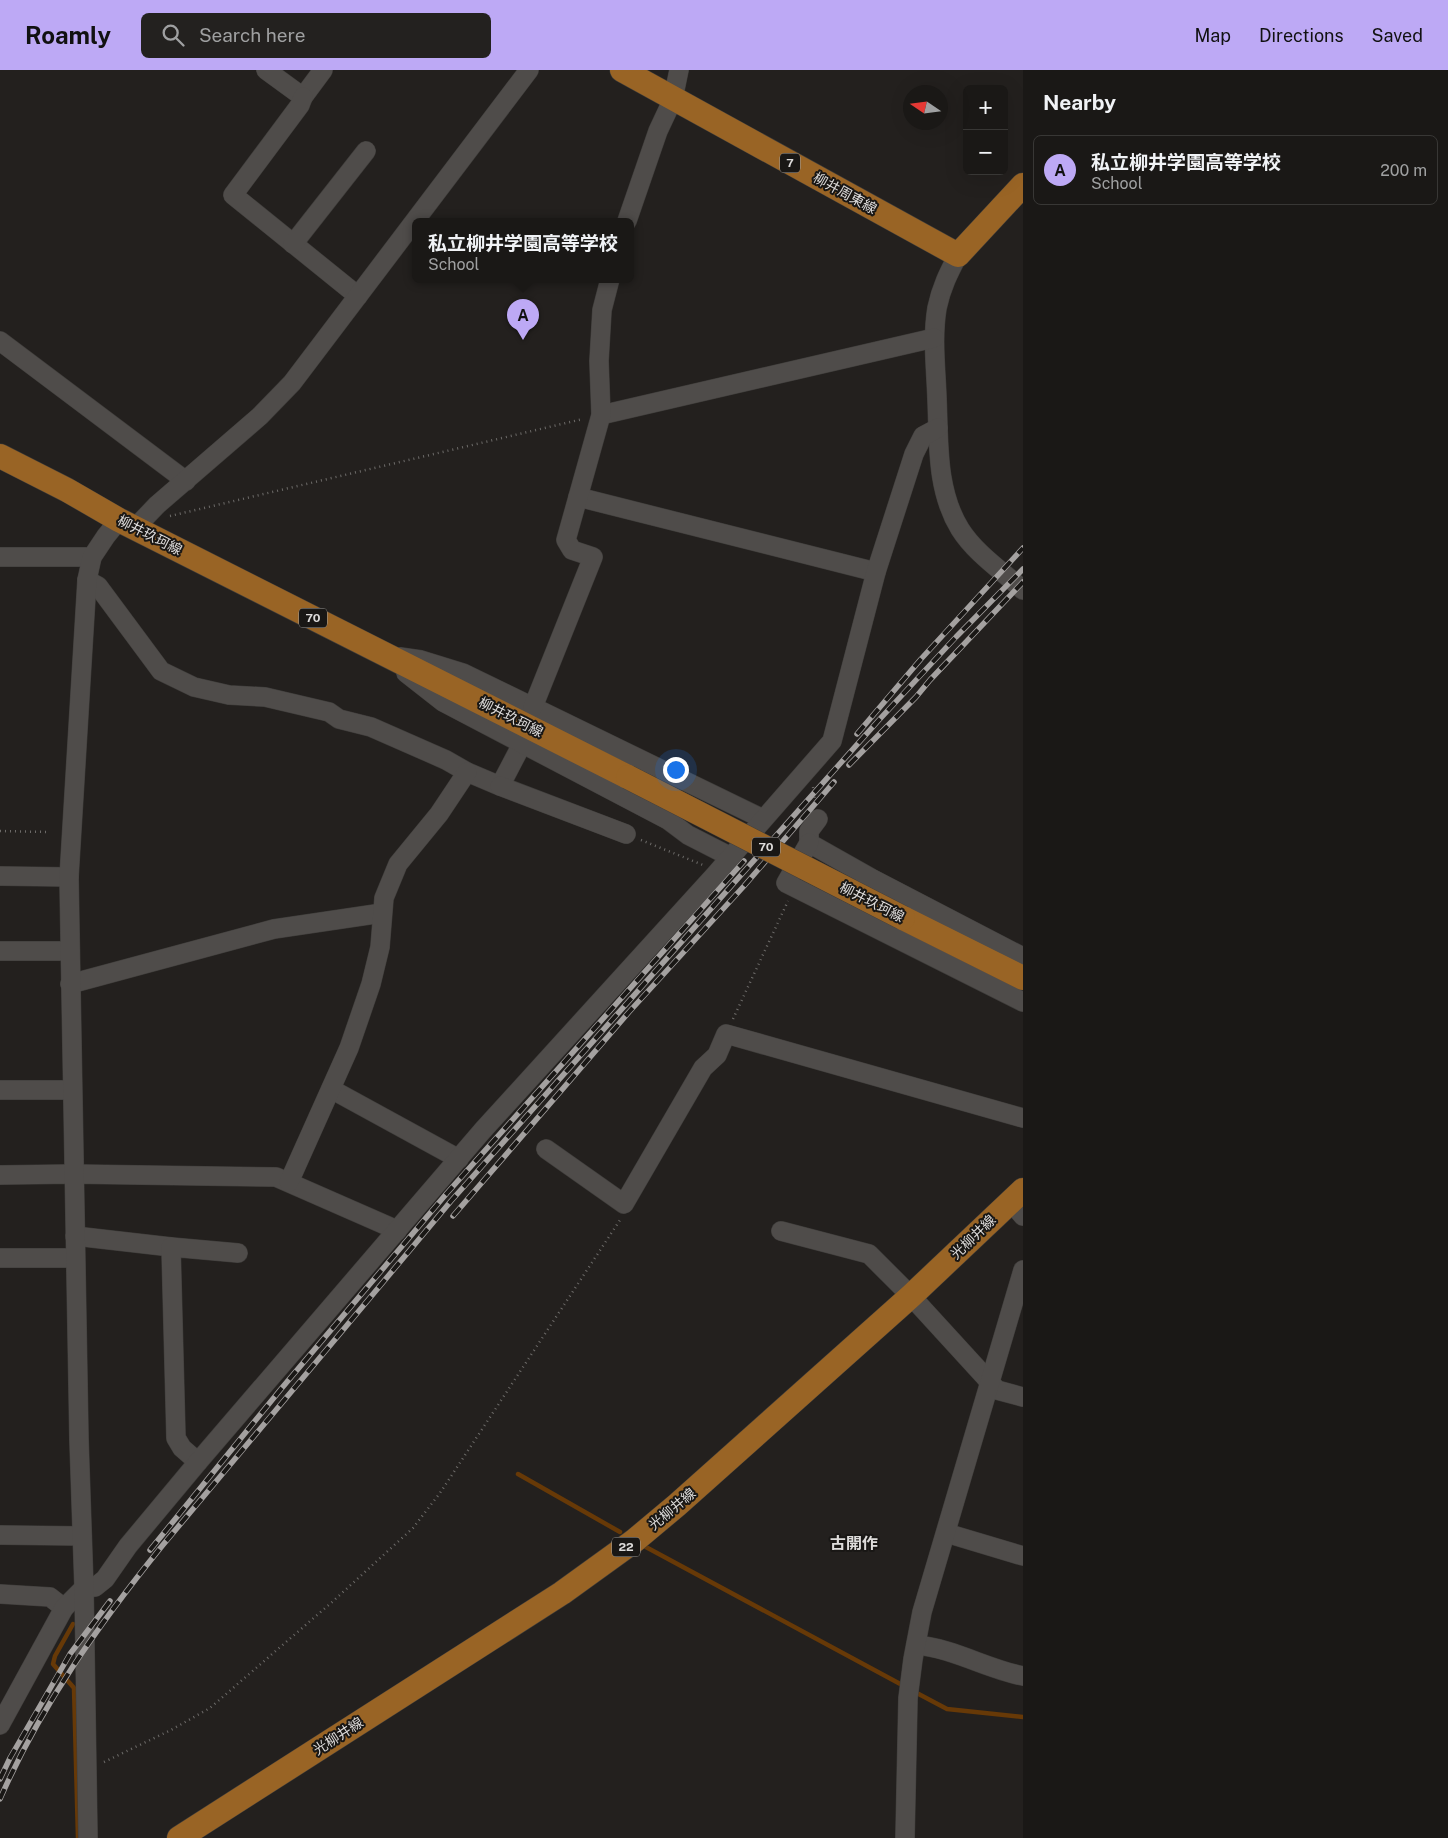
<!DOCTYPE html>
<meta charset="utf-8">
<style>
:root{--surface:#1a1816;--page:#23211f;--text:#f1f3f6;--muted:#9fa0a1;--line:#383735;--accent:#bda9f5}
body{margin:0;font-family:"Public Sans","Noto Sans JP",sans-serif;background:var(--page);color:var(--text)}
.controls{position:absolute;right:15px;top:15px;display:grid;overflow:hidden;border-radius:8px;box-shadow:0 5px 20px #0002}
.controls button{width:45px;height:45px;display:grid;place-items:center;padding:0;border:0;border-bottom:1px solid var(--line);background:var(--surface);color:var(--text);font:25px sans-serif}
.compass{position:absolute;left:903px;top:15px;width:45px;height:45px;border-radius:50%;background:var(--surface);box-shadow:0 5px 20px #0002;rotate:283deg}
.you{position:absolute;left:675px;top:699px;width:18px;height:18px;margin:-12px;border:4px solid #fff;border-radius:50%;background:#1a73e8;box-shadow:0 0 0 8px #1a73e833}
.badge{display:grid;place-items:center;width:32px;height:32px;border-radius:50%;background:var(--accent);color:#111;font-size:16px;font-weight:700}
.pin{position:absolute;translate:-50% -41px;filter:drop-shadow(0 1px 2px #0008)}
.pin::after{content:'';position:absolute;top:26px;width:18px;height:15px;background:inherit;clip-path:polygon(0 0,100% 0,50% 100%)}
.popup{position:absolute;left:412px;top:148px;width:222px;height:65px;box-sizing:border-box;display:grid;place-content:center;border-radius:8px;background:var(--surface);filter:drop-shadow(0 1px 4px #0005);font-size:16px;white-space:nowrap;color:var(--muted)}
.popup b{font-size:19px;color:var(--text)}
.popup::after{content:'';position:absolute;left:50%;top:100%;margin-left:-10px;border:10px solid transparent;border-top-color:var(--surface)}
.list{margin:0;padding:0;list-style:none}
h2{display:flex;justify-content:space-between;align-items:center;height:65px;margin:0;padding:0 20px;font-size:21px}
h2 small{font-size:16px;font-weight:400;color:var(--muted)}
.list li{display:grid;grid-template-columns:32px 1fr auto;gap:15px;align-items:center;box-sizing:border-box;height:70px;margin:0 10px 10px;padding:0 10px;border:1px solid var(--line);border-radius:8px}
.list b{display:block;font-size:19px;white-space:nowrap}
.list p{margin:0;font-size:16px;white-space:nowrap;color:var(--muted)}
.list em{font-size:16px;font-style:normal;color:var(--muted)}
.icon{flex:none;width:28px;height:28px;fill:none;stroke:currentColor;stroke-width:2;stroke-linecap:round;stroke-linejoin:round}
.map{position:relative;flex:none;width:1023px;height:1768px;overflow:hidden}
header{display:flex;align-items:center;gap:30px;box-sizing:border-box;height:70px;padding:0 25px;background:var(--accent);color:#111}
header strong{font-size:24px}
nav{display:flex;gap:28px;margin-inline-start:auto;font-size:18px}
.search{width:350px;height:45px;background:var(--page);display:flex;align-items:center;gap:12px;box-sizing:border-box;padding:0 18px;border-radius:8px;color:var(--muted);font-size:19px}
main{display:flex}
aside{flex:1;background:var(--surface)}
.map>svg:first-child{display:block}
</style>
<header>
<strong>Roamly</strong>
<div class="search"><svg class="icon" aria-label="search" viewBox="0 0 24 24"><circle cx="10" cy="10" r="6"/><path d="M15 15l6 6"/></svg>Search here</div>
<nav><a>Map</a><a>Directions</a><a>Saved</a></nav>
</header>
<main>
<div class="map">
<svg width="1023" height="1768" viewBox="0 0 1023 1768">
<rect width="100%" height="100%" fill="#23201e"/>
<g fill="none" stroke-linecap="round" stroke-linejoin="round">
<!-- stream -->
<g stroke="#673907" stroke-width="4.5">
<path d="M518,1404l102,58"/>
<path d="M644,1476l260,140"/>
<path d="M73,1554l-18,32 -2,8 21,24 4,150"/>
<path d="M913,1621l34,18 76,8"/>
</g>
<defs>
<g id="minor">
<path d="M266,0l37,27 20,-27"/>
<path d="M303,27l-3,8 -67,90 125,101"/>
<path d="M627,151l31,-90 15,-32 6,-29"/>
<path d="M293,174l73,-93"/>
<path d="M958,185c-9,17 -17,33 -21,53 -5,30 -1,61 0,91 2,44 -1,91 23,130 15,24 42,42 63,61"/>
<path d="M0,271l186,140"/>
<path d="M601,345l333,-77"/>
<path d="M578,427l298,75"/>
<path d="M135,458l22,-23 103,-89 32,-33 237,-313"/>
<path d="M0,487h92"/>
<path d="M87,510l11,6 63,85 33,16 35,8 36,2 64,15 10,7 32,8 75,33 21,12 33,14 22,-42"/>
<path d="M400,587l21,3 42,13 300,146"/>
<path d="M406,603l37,29 225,118 20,15 43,22"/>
<path d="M533,637l60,-150 -21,-7 -6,-10 35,-125 -2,-54 3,-51 8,-31"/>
<path d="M500,716l126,48"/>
<path d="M818,749l-9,12v12l62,35 152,79"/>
<path d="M809,773l-23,40 237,119"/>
<path d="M0,806l69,1"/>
<path d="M0,881h70"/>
<path d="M70,914l204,-55 108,-16"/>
<path d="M331,1019l128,70"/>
<path d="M0,1020h72"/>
<path d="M546,1079l78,55 79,-136 14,-13 9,-21 297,84"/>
<path d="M0,1105l73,-1 203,3 114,50 7,4"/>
<path d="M289,1112l60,-134 22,-64 9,-37 4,-49 14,-34 41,-50 28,-42"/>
<path d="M1010,1131l13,15"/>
<path d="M781,1161l88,23 42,42 86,94 26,7"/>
<path d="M75,1166l96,11"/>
<path d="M0,1188h75"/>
<path d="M198,1392l-16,-14 -6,-10 -5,-191 67,6"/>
<path d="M946,1463l77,23"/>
<path d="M0,1465l82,1"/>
<path d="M0,1524l50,3 14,11"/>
<path d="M916,1575c37,3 71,24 107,31"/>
<path d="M0,1655l64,-117 20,-20 11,-1 10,-8 23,-33 70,-84 285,-332 232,-255 117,-134 44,-169 38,-118 9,-18 15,-8"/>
<path d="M88,1768l-4,-250 -5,-148 -10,-563 18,-297 5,-23 14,-21 13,-16"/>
<path d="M905,1768l3,-140 5,-39 9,-47 101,-342"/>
</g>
<g id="major">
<path d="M622,0l336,185 65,-70"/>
<path d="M0,386l67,34 52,30 509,257"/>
<path d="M903,848l120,60"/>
<path d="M179,1768l383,-245 72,-52 43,-36 234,-209 112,-106"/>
</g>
</defs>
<!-- minor casing -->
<use href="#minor" stroke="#3e3c3a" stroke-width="20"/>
<!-- major casing -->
<use href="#major" stroke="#3e3c3a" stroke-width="25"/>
<!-- path -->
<g stroke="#6d6b69" stroke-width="2.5" stroke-dasharray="1 4" stroke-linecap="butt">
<path d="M170,446l413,-97"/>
<path d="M813,717l3,17"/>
<path d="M0,761l47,1"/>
<path d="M641,770l62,25"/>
<path d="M733,949l55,-118"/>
<path d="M104,1692l67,-32 39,-22 121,-105 82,-75 27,-35 180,-273"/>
</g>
<!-- minor -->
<use href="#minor" stroke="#4f4c4a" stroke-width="19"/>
<!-- major -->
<use href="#major" stroke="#996425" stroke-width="24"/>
<defs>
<g id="rail">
<path d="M857,664l64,-75 102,-111"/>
<path d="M849,695l67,-68 14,-17 93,-98"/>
<path d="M453,1146l176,-204 115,-126 90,-104"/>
<path d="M150,1480l131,-161 166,-196 297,-332"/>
<path d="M0,1709l10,-21 60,-104 40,-53"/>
<path d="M0,1729c40,-92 99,-175 162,-253l289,-345 427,-480 78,-84 67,-68"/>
</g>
</defs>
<!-- rail casing -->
<use href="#rail" stroke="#a4a1a0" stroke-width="5.5"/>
<!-- rail -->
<use href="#rail" stroke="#191715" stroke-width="4" stroke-dasharray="11" stroke-linecap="butt"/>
<defs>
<path id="major-bridge" d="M628,707l275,141"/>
</defs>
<!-- major-bridge casing -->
<use href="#major-bridge" stroke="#3e3c3a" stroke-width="25" stroke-linecap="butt"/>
<!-- major-bridge -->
<use href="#major-bridge" stroke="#996425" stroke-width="24"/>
</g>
<g text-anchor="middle" stroke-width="4" stroke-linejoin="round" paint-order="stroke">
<!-- shield labels -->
<g fill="#191715" stroke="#a2a09f" stroke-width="1">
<rect x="780" y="83.5" width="20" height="19" rx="4"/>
<rect x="299" y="538.5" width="28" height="19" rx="4"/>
<rect x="752" y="767.5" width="28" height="19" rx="4"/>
<rect x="612" y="1467.5" width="28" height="19" rx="4"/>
</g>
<g font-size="12" font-weight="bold" fill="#dddbda">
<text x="790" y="97">7</text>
<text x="313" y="552">70</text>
<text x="766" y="781">70</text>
<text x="626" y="1481">22</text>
</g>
<!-- street labels -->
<g font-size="14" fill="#dddbda" stroke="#191715">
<text transform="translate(845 123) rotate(29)" y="5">柳井周東線</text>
<text transform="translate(150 465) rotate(27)" y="5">柳井玖珂線</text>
<text transform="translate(511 647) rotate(27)" y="5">柳井玖珂線</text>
<text transform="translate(872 832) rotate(27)" y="5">柳井玖珂線</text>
<text transform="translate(973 1167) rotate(-44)" y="5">光柳井線</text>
<text transform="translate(672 1439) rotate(-40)" y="5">光柳井線</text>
<text transform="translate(338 1666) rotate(-33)" y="5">光柳井線</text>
</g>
<!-- quarter labels -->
<g font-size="16" font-weight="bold" fill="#dddbda" stroke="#191715">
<text x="854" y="1479">古開作</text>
</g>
</g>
</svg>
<div class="controls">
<button>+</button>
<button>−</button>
</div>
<svg class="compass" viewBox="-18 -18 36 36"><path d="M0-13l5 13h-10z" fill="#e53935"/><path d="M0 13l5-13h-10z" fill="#9fa0a1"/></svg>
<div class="you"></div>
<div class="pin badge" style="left:523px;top:270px">A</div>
<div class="popup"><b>私立柳井学園高等学校</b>School</div>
</div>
<aside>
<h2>Nearby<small></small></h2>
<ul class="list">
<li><span class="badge">A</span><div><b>私立柳井学園高等学校</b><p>School</p></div><em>200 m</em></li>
</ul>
</aside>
</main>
